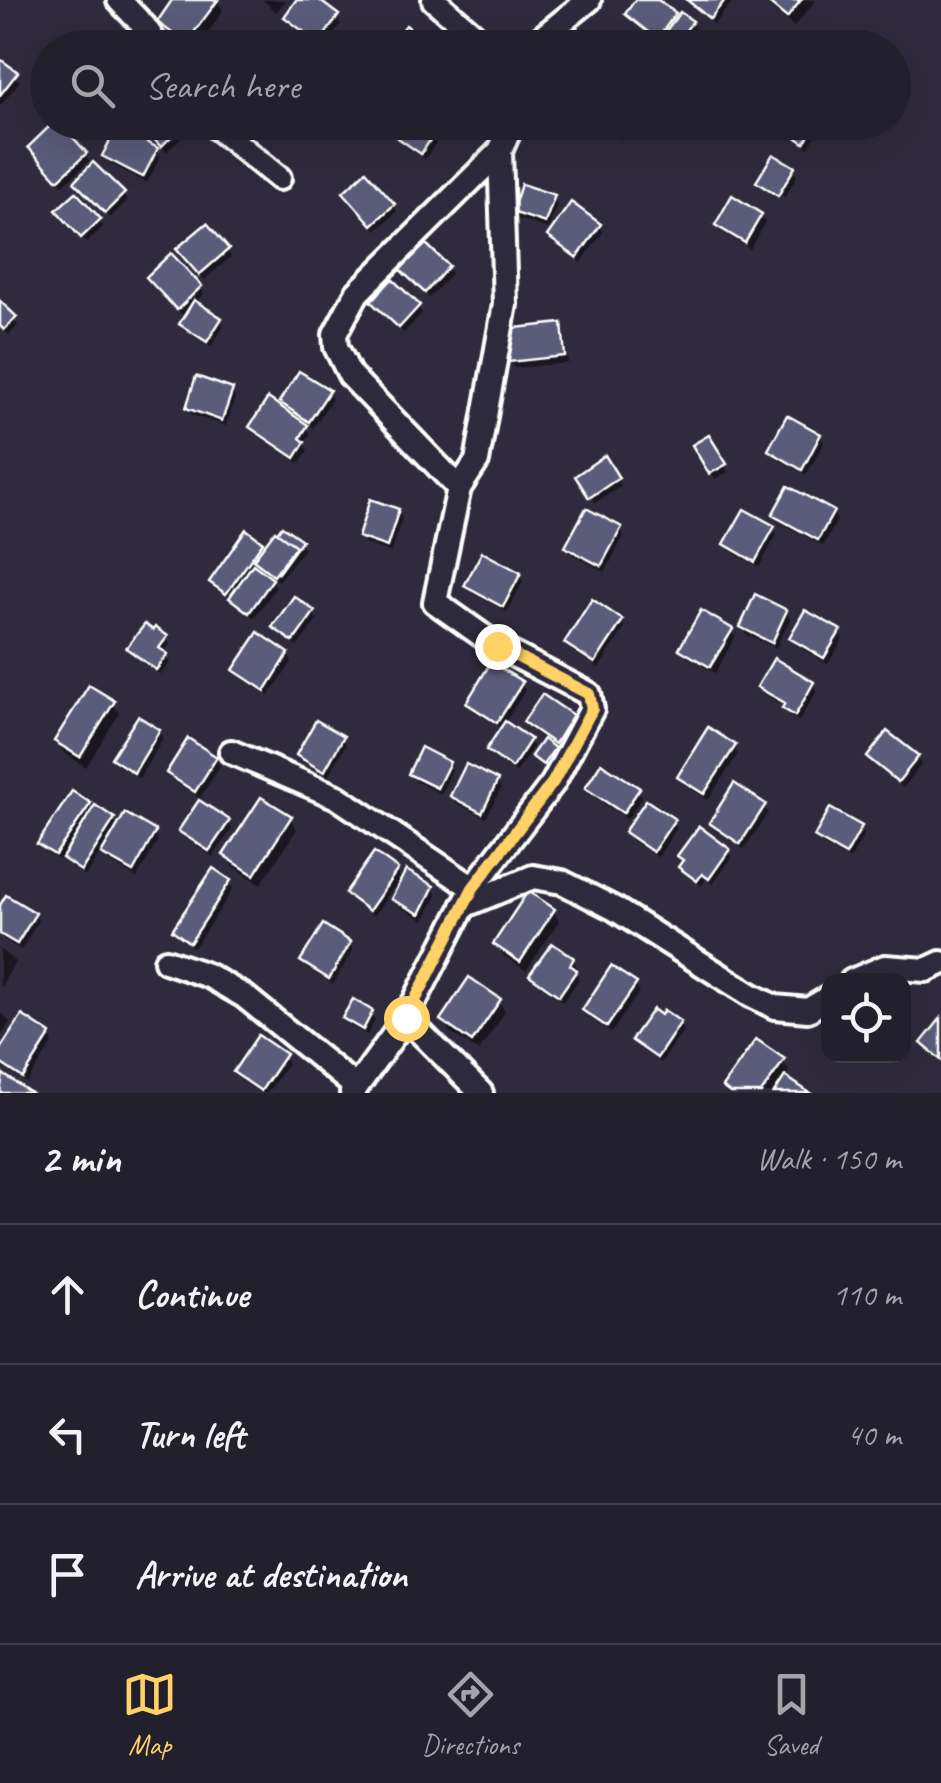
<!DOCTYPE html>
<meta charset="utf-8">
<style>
:root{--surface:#23202e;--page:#2f2d3a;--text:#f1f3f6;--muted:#a3a3aa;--line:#403e4a;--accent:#ffd166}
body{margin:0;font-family:Caveat,sans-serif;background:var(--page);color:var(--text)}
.controls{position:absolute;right:30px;bottom:30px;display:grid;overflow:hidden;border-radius:20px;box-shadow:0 10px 40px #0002}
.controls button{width:90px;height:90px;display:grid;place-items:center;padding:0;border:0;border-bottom:2px solid var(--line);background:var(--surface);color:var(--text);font:50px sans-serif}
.stop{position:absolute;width:30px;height:30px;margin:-22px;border:8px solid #ffd166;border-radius:50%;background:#fff}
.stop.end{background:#ffd166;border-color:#fff;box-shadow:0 2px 10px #0008}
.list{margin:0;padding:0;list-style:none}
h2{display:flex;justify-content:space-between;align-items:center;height:130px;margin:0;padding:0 40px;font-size:42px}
h2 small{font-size:32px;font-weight:400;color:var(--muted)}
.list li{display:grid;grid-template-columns:65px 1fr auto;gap:30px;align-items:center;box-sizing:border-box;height:140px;padding:0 40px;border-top:2px solid var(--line)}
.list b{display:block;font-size:38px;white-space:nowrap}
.list em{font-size:32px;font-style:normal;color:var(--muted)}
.icon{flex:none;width:55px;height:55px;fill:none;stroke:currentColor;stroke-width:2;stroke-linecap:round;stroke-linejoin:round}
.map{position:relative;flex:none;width:941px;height:1093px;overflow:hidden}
.search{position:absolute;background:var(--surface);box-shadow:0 10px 40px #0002;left:30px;right:30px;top:30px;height:110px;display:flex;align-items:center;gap:25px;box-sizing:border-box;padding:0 35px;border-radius:55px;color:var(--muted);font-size:38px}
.sheet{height:550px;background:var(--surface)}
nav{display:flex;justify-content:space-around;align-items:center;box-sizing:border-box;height:140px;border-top:2px solid var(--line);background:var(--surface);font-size:28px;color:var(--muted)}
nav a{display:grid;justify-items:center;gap:5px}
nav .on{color:var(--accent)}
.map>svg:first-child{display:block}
</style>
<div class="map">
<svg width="941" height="1093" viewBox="0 0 941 1093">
<rect width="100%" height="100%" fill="#2f2a3d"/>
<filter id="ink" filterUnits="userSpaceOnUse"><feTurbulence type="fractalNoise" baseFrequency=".01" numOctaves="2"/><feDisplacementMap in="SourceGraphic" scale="20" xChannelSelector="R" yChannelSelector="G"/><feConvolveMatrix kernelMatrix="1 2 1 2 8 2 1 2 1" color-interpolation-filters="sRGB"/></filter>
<g filter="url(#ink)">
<!-- shadow -->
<g fill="#0007">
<path d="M175,0h42l6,11 -26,37 -32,-23v6l21,17 -20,-15 -6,-11z"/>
<path d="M263,0h23l-10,12z"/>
<path d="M299,0h15l23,17 4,7 -17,24 -33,-24 -4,-7z"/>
<path d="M638,0h16l23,20 14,3 4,7 -13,18h-13l-5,-8 -2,4 -30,-23 -4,-7z"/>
<path d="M689,0h45l-20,24z"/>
<path d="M762,0h54l-22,27z"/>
<path d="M282,37l12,11h-22z"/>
<path d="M0,62l20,19 -20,25z"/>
<path d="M72,122h36l-11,18z"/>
<path d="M183,122l6,9 -23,21 -12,-14z"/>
<path d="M404,122h46l-25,37 -26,-18 -4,-7z"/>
<path d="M597,122h36l-12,18z"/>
<path d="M789,122h36l-17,26 -18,-13 -4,-7z"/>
<path d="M156,150l4,7 -13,26 -38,-20 -4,-7z"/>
<path d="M35,154h50l4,7 -26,24z"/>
<path d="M793,169l4,7 -12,21 -26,-15z"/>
<path d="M77,183l46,12 4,6 -17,17z"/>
<path d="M553,197l4,7 -8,25 -31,-10 -4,-7z"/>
<path d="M350,200l43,5 4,7 -20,18z"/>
<path d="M761,215l4,7 -15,27 -28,-17 -4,-7z"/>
<path d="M63,217l36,3 4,7 -17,16z"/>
<path d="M599,225l4,7 -22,31 -27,-20 -4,-7z"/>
<path d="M227,250l4,7 -27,23 -21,-23z"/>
<path d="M398,265l49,2 4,7 -22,24z"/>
<path d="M153,284l47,3 4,7 -10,9 26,17 4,6 -13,21 -25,-16 -4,-7 9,-18 -9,9z"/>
<path d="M374,302l44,5 4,6 -18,20z"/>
<path d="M0,304l18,22 -9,9 -9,-8z"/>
<path d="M561,326l4,6 3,31 -53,5 -4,-6z"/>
<path d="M231,391l4,7 -9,28 -34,-11 -4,-7z"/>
<path d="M328,392l4,7 -19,29 -10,-7 7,13 -6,10 4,7 -9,12 -43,-29 -4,-7 37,-12 -7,-12z"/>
<path d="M820,436l4,7 -18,32 -31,-18 -4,-7z"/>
<path d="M709,438l19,34 -13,7 -19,-34z"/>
<path d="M604,459l17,27 -26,17 -17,-27z"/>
<path d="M398,511l4,7 -11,34 -26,-8 -4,-7z"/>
<path d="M833,513l4,7 -14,26 -44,-24 -4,-7z"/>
<path d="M773,528l4,7 -18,32 -28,-16 -4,-7z"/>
<path d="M620,529l4,7 -19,36 -33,-18 -4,-7z"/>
<path d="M300,542l4,7 -26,32 -11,-9 9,15 -22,31 -22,-20 -16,-9 -4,-7 49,-39 4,6z"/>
<path d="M519,575l4,7 -16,30 -36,-20 -4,-7z"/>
<path d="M786,612l4,7 -14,29 -30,-14 -4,-7z"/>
<path d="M313,613l4,7 -20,27 -22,-20z"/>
<path d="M621,621l4,7 -26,40 -28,-18 -4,-7z"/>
<path d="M731,630l4,7 -20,36 -29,-17 -4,-7z"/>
<path d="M839,632l4,7 -15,25 -32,-19 -4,-7z"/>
<path d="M166,638l4,6 -7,10 7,9 -10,12 -27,-20 -4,-6z"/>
<path d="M288,655l4,7 -23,34 -29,-19 -4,-7z"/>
<path d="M521,683l4,7 -21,34 25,16 4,7 -17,26 -23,-16 -4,-7 14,-21 -30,-19 -4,-7z"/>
<path d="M813,684l4,7 -18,30 -10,-6 -4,-8 -21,-13 -4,-7z"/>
<path d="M113,703l6,11 -33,53 -23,-15 -6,-11z"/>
<path d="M571,717l4,7 -16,25 -11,-7 7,10 -10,14 -11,-10 11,-16 -15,-11 -4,-7z"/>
<path d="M159,732l4,7 -24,39 -21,-13 -4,-7z"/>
<path d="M342,737l4,7 -18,33 -25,-15 -4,-7z"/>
<path d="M734,747l4,7 -30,46 -24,-16 -4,-7z"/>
<path d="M870,757l47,1 4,7 -18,23z"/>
<path d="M216,759l4,7 -20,32 -27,-18 -4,-7z"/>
<path d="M448,764l4,6 -11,24 -26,-13 -5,-7z"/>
<path d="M497,782l4,7 -15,29 -30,-15 -4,-7z"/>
<path d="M588,789l50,1 4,7 -15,22 -35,-24z"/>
<path d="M89,805l4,8 20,7 6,9 35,4 4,7 -21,38 -29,-17 -6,-10 -17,25 -17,-11 -5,-10 -4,5 -15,-9 -4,-7z"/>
<path d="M764,806l4,7 -24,36 -28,-19 -4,-7z"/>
<path d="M290,818l7,11 -36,55 -28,-18 -7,-11z"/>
<path d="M673,821l4,7 -19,29 -27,-17 -4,-7z"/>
<path d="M228,822l4,7 -19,28 -28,-19 -4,-7z"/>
<path d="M860,828l4,6 -14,26 -29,-16 -4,-7z"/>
<path d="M728,851l4,7 -19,26 -7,-5 -5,7 -20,-18 3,-5 -4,-7z"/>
<path d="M396,871l4,7 -26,38 -22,-16 -4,-7z"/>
<path d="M229,882l4,7 -39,59 -15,-11 -4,-6z"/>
<path d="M433,888l4,7 -13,25 -26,-14 -4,-7z"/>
<path d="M0,910l34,4 4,7 -17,29 -21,-13z"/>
<path d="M553,910l6,11 -33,50 -23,-16 -7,-11z"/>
<path d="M349,943l4,7 -20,34 -26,-16 -4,-7z"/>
<path d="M0,949l15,13 -15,26z"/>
<path d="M573,960l4,7 -3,4 5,8 -16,23 -27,-20 -4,-7z"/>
<path d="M635,985l4,7 -28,41 -23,-16 -4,-7z"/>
<path d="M499,1000l6,12 -26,39 -30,-19 -6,-12z"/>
<path d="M0,1011l10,11 -10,16z"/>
<path d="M371,1013l4,7 -8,15 -18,-10 -4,-7z"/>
<path d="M679,1024l4,7 -22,32 -23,-16 -4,-7z"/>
<path d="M49,1036l4,7 -26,40 -26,-17 -1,-12z"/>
<path d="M284,1056l4,7 -21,30h-7l-20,-14 -4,-7z"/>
<path d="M783,1061l6,11 -4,7 20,14h-77l-4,-6z"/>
</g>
<!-- building -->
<g fill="#5a5c79" stroke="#fff" stroke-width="2.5">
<path d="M172,0h46l-32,43 -29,-21z"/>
<path d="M296,0h23l20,15 -20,28 -35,-26z"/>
<path d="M635,0h23l18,13 -19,26 -32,-25z"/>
<path d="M687,0h38l-15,19z"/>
<path d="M765,0h36l-14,18z"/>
<path d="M680,12l13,9 -21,27 -12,-9z"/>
<path d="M406,25l28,23h-46z"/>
<path d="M0,59l18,13 -18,23z"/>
<path d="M54,122h5l28,31 -29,27 -30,-33z"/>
<path d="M156,122h30l-25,25 -14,-16z"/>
<path d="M400,122h42l-21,32 -29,-20z"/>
<path d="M786,122h32l-14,21 -21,-15z"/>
<path d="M117,127l41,21 -15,29 -41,-21z"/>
<path d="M773,154l22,13 -17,29 -22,-14z"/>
<path d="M93,162l32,31 -20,20 -31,-31z"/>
<path d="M366,171l29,33 -23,21 -29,-33z"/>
<path d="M521,184l34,11 -10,28 -33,-11z"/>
<path d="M76,192l25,27 -20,19 -25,-28z"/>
<path d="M732,195l30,19 -17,29 -30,-18z"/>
<path d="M571,202l30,22 -24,34 -30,-22z"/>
<path d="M207,223l22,26 -30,26 -23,-26z"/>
<path d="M420,238l29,28 -24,27 -30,-28z"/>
<path d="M171,253l31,33 -25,24 -31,-33z"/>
<path d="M392,279l28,26 -21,23 -28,-26z"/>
<path d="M194,300l28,18 -15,24 -28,-18z"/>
<path d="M0,301l17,16 -13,13 -4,-4z"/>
<path d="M562,323l3,33 -56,6 -4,-33z"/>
<path d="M299,371l31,19 -21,32 -30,-20z"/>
<path d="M196,376l37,13 -11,32 -36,-13z"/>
<path d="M268,398l40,27 -8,13 5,4 -10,16 -46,-31z"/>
<path d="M787,415l34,19 -19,36 -34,-20z"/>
<path d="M709,435l18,29 -18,10 -17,-29z"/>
<path d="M605,455l14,23 -30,20 -14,-22z"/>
<path d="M788,486l46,25 -16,29 -46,-25z"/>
<path d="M370,499l29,10 -12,38 -29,-10z"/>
<path d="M586,508l36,19 -21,39 -36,-19z"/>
<path d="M744,509l31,17 -20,36 -31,-18z"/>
<path d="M282,526l20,14 -24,33 -20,-15z"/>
<path d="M246,529l17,13 -37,52 -17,-12z"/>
<path d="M275,531l21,15 -22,30 -21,-16z"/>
<path d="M482,552l39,21 -18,34 -39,-21z"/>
<path d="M253,564l20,15 -24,34 -20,-15z"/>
<path d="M755,594l32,16 -15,33 -32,-16z"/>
<path d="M294,596l21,15 -22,31 -21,-15z"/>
<path d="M592,599l31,21 -28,43 -31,-20z"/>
<path d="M701,610l32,19 -23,38 -31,-18z"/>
<path d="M805,610l36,20 -17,28 -35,-20z"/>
<path d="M145,624l8,6 2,-3 13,9 -9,12 9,6 -12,16 -30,-22z"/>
<path d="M258,632l31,21 -24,38 -32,-21z"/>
<path d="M774,658l40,24 -19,34 -13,-8 3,-5 -28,-16z"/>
<path d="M491,662l32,20 -26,41 -31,-20z"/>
<path d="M89,685l26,16 -35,56 -26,-16z"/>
<path d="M542,694l31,21 -18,29 -32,-22z"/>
<path d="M138,716l22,14 -26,43 -23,-15z"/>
<path d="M316,720l28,16 -20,36 -28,-17z"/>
<path d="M505,721l26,18 -19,29 -26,-18z"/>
<path d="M708,727l28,18 -32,49 -27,-17z"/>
<path d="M887,731l32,25 -21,26 -31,-25z"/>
<path d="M188,738l29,19 -22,35 -29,-19z"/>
<path d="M543,739l12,9 -12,17 -12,-9z"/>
<path d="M421,747l29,15 -13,26 -29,-14z"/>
<path d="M601,763l39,25 -17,25 -38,-25z"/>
<path d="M466,764l32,16 -16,33 -32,-17z"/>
<path d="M734,783l32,21 -26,40 -31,-21z"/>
<path d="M72,791l19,12 -36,52 -18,-11z"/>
<path d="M261,797l31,19 -38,59 -31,-20z"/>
<path d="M199,800l31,20 -21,31 -31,-20z"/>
<path d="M646,800l29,19 -22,33 -29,-20z"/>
<path d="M95,805l20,13 -34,53 -19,-13z"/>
<path d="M830,808l32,18 -16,29 -32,-18z"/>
<path d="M125,813l31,18 -23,41 -32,-18z"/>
<path d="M699,826l31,23 -21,30 -7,-5 -5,7 -19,-14 5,-7 -6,-4z"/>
<path d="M374,852l24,17 -29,42 -24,-18z"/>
<path d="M213,868l18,12 -41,63 -18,-13z"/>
<path d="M406,870l28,16 -14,28 -29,-15z"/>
<path d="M528,891l27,18 -35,53 -27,-18z"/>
<path d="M6,895l30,18 -19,31 -17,-10v-29z"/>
<path d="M323,924l28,18 -22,37 -29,-18z"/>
<path d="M552,943l22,15 -4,7 7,5 -18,26 -30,-21z"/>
<path d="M611,966l26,17 -30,44 -25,-17z"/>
<path d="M469,977l32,22 -29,43 -32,-22z"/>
<path d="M353,999l20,12 -10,19 -21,-12z"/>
<path d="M653,1009l8,6 3,-5 17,12 -24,36 -26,-18z"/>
<path d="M22,1015l29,19 -28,44 -23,-15v-14z"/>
<path d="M941,1018v42l-20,-17z"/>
<path d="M258,1035l28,19 -25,37 -28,-19z"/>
<path d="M756,1039l29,20 -24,34h-31l-8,-6z"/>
<path d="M3,1074l28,19h-31z"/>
<path d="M785,1076l25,17h-36z"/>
</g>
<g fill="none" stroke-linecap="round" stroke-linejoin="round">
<defs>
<g id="minor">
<path d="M119,0l25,26 15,22"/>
<path d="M434,0l55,48"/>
<path d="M537,48l2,-8 50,-40"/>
<path d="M210,122l69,56"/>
<path d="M459,488l-109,-113 -14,-28 -1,-13 22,-41 143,-142 13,-29"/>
<path d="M231,752l106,45 136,91"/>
<path d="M463,906l70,-29 29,5 53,27 136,86 24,12 33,3 20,-12"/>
<path d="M166,961l43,15 35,20 112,91"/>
<path d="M852,981l33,-14 41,3 15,-7"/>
<path d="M406,1018l75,75"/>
<path d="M352,1093l54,-75 67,-130 80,-105 39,-74 -3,-15 -92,-48 -62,-44 24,-114 18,-27 28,-157 -5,-153"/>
</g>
</defs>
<!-- minor casing -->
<use href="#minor" stroke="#fff" stroke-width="30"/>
<!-- minor -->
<use href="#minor" stroke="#2f2a3d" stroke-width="22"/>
</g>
</g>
<g fill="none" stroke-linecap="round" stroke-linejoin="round" filter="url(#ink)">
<!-- route -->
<path stroke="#ffd166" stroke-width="12" d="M406,1018l67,-130 80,-106 39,-73 -3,-15 -92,-48"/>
</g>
</svg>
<div class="controls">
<button><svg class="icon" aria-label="locate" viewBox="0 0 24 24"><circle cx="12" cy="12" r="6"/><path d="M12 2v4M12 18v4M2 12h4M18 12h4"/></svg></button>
</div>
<div class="stop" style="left:406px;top:1018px"></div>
<div class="stop end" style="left:497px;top:646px"></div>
<div class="search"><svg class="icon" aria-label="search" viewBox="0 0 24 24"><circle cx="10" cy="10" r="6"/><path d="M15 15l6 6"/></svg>Search here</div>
</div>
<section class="sheet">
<h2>2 min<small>Walk · 150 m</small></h2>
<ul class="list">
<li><svg class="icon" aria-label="ahead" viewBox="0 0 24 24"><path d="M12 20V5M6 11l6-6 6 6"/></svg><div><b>Continue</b></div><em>110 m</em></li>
<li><svg class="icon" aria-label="left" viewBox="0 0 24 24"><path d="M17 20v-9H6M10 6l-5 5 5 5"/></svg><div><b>Turn left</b></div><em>40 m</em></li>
<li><svg class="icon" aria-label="arrive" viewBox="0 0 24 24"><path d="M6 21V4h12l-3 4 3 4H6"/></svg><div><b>Arrive at destination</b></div></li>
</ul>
</section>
<nav>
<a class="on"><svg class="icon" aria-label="map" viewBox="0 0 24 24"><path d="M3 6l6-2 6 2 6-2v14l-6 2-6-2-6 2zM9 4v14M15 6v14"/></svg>Map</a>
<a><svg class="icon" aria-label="directions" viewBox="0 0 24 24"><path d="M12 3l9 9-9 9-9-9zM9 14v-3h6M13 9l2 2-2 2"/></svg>Directions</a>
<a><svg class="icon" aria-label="saved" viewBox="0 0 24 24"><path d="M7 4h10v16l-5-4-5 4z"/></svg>Saved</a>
</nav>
